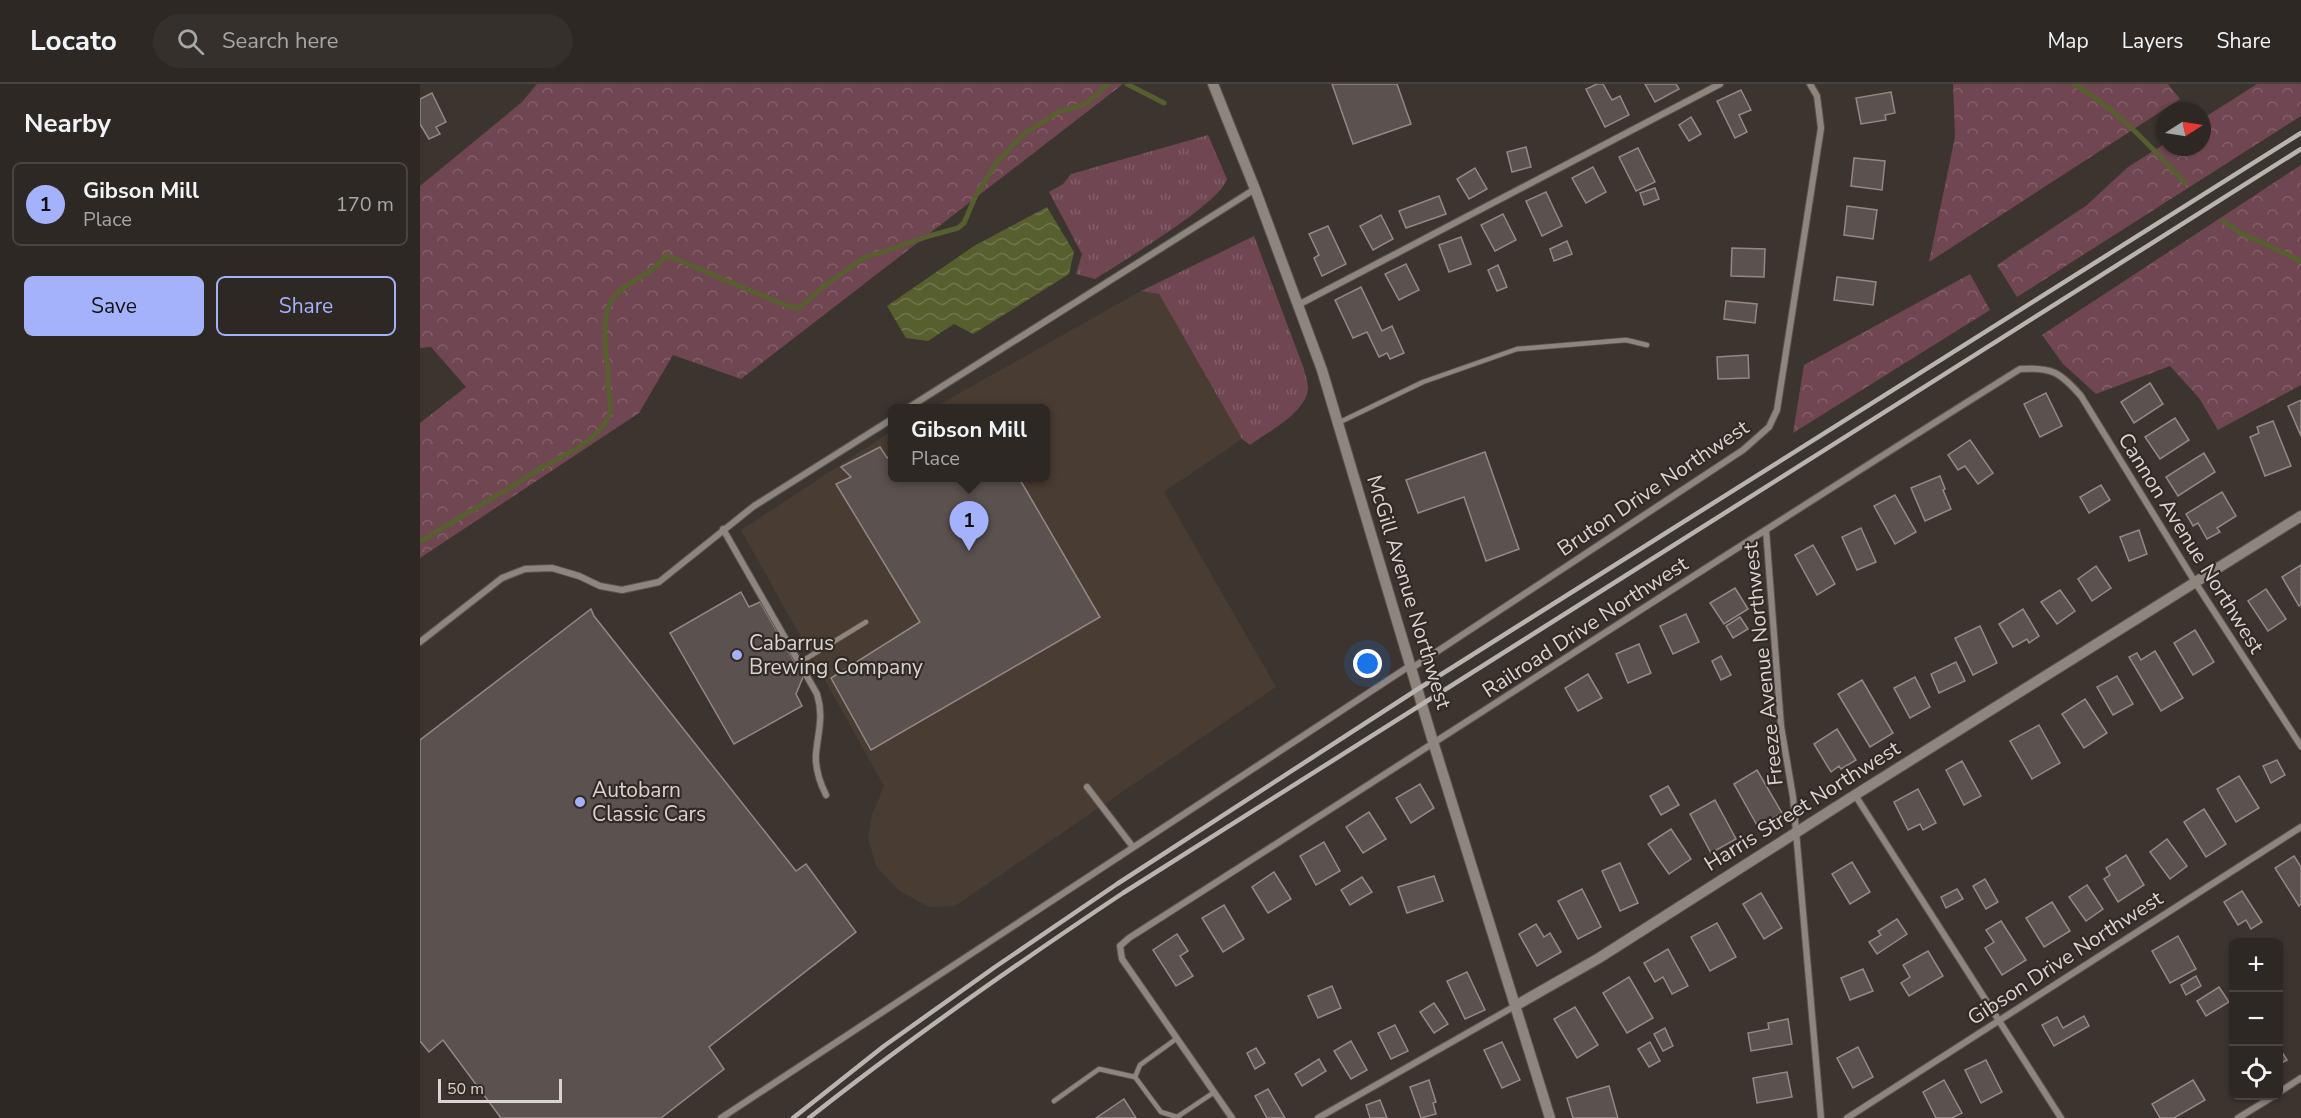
<!DOCTYPE html>
<meta charset="utf-8">
<style>
:root{--surface:#2d2823;--page:#35302b;--text:#f1f3f6;--muted:#a7a6a6;--line:#484441;--accent:#a4b2fc}
body{margin:0;font-family:"Nunito Sans",sans-serif;background:var(--page);color:var(--text)}
.controls{position:absolute;right:18px;bottom:18px;display:grid;overflow:hidden;border-radius:9px;box-shadow:0 2px 4px #0004}
.controls button{width:54px;height:54px;display:grid;place-items:center;padding:0;border:0;border-bottom:2px solid var(--line);background:var(--surface);color:var(--text);font:30px sans-serif}
.compass{position:absolute;left:1737px;top:18px;width:54px;height:54px;border-radius:50%;background:var(--surface);box-shadow:0 2px 4px #0004;rotate:78deg}
.scale{position:absolute;left:18px;bottom:15px;width:124px;box-sizing:border-box;padding-left:6px;border:3px solid #d9d4d1;border-top:0;font-size:16px;line-height:21px;white-space:nowrap;color:#d9d4d1;-webkit-text-stroke:4px #322b25;paint-order:stroke}
.you{position:absolute;left:948px;top:580px;width:21px;height:21px;margin:-15px;border:4px solid #fff;border-radius:50%;background:#1a73e8;box-shadow:0 0 0 9px #1a73e833}
.badge{display:grid;place-items:center;width:39px;height:39px;border-radius:50%;background:var(--accent);color:#111;font-size:20px;font-weight:700}
.pin{position:absolute;translate:-50% -50px;filter:drop-shadow(0 2px 3px #0008)}
.pin::after{content:'';position:absolute;top:32px;width:21px;height:18px;background:inherit;clip-path:polygon(0 0,100% 0,50% 100%)}
.popup{position:absolute;left:468px;top:320px;width:162px;height:78px;box-sizing:border-box;display:grid;place-content:center;border-radius:9px;background:var(--surface);filter:drop-shadow(0 2px 4px #0005);font-size:20px;white-space:nowrap;color:var(--muted)}
.popup b{font-size:22px;color:var(--text)}
.popup::after{content:'';position:absolute;left:50%;top:100%;margin-left:-12px;border:12px solid transparent;border-top-color:var(--surface)}
.list{margin:0;padding:0;list-style:none}
h2{display:flex;justify-content:space-between;align-items:center;height:78px;margin:0;padding:0 24px;font-size:26px}
h2 small{font-size:20px;font-weight:400;color:var(--muted)}
.list li{display:grid;grid-template-columns:39px 1fr auto;gap:18px;align-items:center;box-sizing:border-box;height:84px;margin:0 12px 12px;padding:0 12px;border:2px solid var(--line);border-radius:9px}
.list b{display:block;font-size:22px;white-space:nowrap}
.list p{margin:0;font-size:20px;white-space:nowrap;color:var(--muted)}
.list em{font-size:20px;font-style:normal;color:var(--muted)}
.actions{display:flex;gap:12px;padding:18px 24px}
.actions a{flex:1;padding:14px 0;border:2px solid var(--accent);border-radius:9px;text-align:center;font-size:21px;color:var(--accent)}
.actions .main{background:var(--accent);color:#111}
.icon{flex:none;width:33px;height:33px;fill:none;stroke:currentColor;stroke-width:2;stroke-linecap:round;stroke-linejoin:round}
.map{position:relative;flex:none;width:1881px;height:1034px;overflow:hidden}
header{display:flex;align-items:center;gap:36px;box-sizing:border-box;height:84px;padding:0 30px;background:var(--surface);border-bottom:2px solid var(--line)}
header strong{font-size:28px}
nav{display:flex;gap:33px;margin-inline-start:auto;font-size:21px}
.search{width:420px;height:54px;background:var(--page);display:flex;align-items:center;gap:15px;box-sizing:border-box;padding:0 21px;border-radius:33px;color:var(--muted);font-size:22px}
main{display:flex}
aside{flex:1;background:var(--surface)}
.map>svg:first-child{display:block}
</style>
<header>
<strong>Locato</strong>
<div class="search"><svg class="icon" aria-label="search" viewBox="0 0 24 24"><circle cx="10" cy="10" r="6"/><path d="M15 15l6 6"/></svg>Search here</div>
<nav><a>Map</a><a>Layers</a><a>Share</a></nav>
</header>
<main>
<aside>
<h2>Nearby<small></small></h2>
<ul class="list">
<li><span class="badge">1</span><div><b>Gibson Mill</b><p>Place</p></div><em>170 m</em></li>
</ul>
<div class="actions"><a class="main">Save</a><a>Share</a></div>
</aside>
<div class="map">
<svg width="1881" height="1034" viewBox="0 0 1881 1034">
<defs>
<pattern id="grass-tufts" width="24" height="20" patternUnits="userSpaceOnUse" patternTransform="scale(1.5)"><rect width="24" height="20" fill="#6f4651"/><path d="M3 7l-1-3M5 7V3M7 7l1-3M15 17l-1-3M17 17v-4M19 17l1-3" fill="none" stroke="#836069"/></pattern>
<pattern id="forest-crowns" width="20" height="18" patternUnits="userSpaceOnUse" patternTransform="scale(1.5)"><rect width="20" height="18" fill="#6f4651"/><path d="M2 6a3 3 0 1 1 6 0M12 15a3 3 0 1 1 6 0" fill="none" stroke="#836069"/></pattern>
<pattern id="water-waves" width="16" height="10" patternUnits="userSpaceOnUse" patternTransform="scale(1.5)"><rect width="16" height="10" fill="#575f2f"/><path d="M0 5q4-4 8 0t8 0" fill="none" stroke="#6f754c"/></pattern>
</defs>
<rect width="100%" height="100%" fill="#3c352f"/>
<!-- built -->
<path fill="#493c32" d="M721,207l18,3 83,145 -78,53 112,195 -321,219 -26,1 -31,-17 -22,-24 -8,-28 4,-23 12,-29 -143,-256 151,-99v47h154v-70h-113z"/>
<!-- grass -->
<g fill="url(#grass-tufts)">
<path d="M788,51l19,44c-6,24 -107,84 -132,100l-19,-5 6,-20 -33,-62 14,-8 8,-10z"/>
<path d="M834,152l50,133c1,6 4,13 4,19 -1,24 -40,44 -58,57l-8,-6 -83,-145 -18,-3z"/>
</g>
<!-- forest -->
<g fill="url(#forest-crowns)">
<path d="M117,0h586l-382,295 -68,-24 -34,58 -219,145v-135l46,-36 -35,-40 -11,1v-162l102,-84z"/>
<path d="M1533,0h215l12,15 -251,163 26,-125z"/>
<path d="M1837,0h44v32l-284,181 -20,-32 90,-60 41,-38 38,-24v4h36v-28z"/>
<path d="M1881,81v220l-83,45 -19,-32 -29,-32 -74,28 -33,-30 -21,-29z"/>
<path d="M1550,190l20,36 -197,123 11,-68z"/>
</g>
<!-- water -->
<path fill="url(#water-waves)" d="M627,123l27,45 -5,22 -96,60 -19,-10 -26,17 -22,-3 -19,-32 87,-60z"/>
<g fill="none" stroke-linecap="round" stroke-linejoin="round">
<!-- stream -->
<g stroke="#575f2f" stroke-width="5">
<path d="M707,0l37,19"/>
<path d="M1654,0c44,26 77,63 111,99"/>
<path d="M1803,137l16,11 62,29"/>
<path d="M0,458c40,-26 82,-48 122,-75l5,-2c20,-12 57,-27 63,-53 2,-9 -2,-18 -2,-27 0,-8 1,-15 -1,-23 -2,-16 -4,-35 0,-51 8,-30 45,-32 59,-56l119,50 9,3 8,-2 22,-20 40,-28 65,-22 29,-8 6,-5 12,-28 21,-33 28,-29 33,-21 28,-8 22,-20"/>
</g>
</g>
<!-- building -->
<g fill="#5b514f" stroke="#948886" stroke-width="1.5">
<path d="M912,0h65l14,40 -58,20z"/>
<path d="M1177,0h6l9,16 8,-4 9,19 -24,12 -19,-38z"/>
<path d="M1225,0h31l3,5 -24,13z"/>
<path d="M1321,6l10,20 -12,5 8,17 -12,6 -18,-37z"/>
<path d="M1471,8l4,21 -10,2 1,5 -25,4 -5,-26z"/>
<path d="M12,9l14,29 -10,5 4,7 -11,5 -9,-15v-25z"/>
<path d="M1271,33l10,17 -12,7 -10,-16z"/>
<path d="M1106,63l5,20 -19,5 -5,-20z"/>
<path d="M1218,64l17,34 -19,9 -17,-34z"/>
<path d="M1434,74l31,3 -3,29 -31,-4z"/>
<path d="M1173,83l13,25 -20,11 -14,-25z"/>
<path d="M1055,84l12,21 -18,10 -12,-20z"/>
<path d="M1235,104l4,11 -15,6 -4,-12z"/>
<path d="M1126,108l16,34 -20,10 -16,-35z"/>
<path d="M1019,112l7,18 -40,14 -7,-17z"/>
<path d="M1427,122l30,4 -4,29 -29,-4z"/>
<path d="M1083,130l13,26 -21,11 -14,-26z"/>
<path d="M961,131l12,24 -20,11 -13,-24z"/>
<path d="M908,142l18,38 -24,12 -8,-18 5,-3 -10,-21z"/>
<path d="M1041,153l10,27 -22,8 -10,-27z"/>
<path d="M1147,157l5,13 -18,7 -4,-12z"/>
<path d="M1312,164l33,1 -1,28 -33,-1z"/>
<path d="M986,180l13,26 -20,10 -14,-26z"/>
<path d="M1078,181l9,22 -10,4 -9,-21z"/>
<path d="M1417,193l39,5 -3,23 -39,-5z"/>
<path d="M941,203l21,44 10,-5 12,27 -14,6 -3,-6 -8,4 -12,-25 -14,6 -18,-38z"/>
<path d="M1306,217l31,3 -2,19 -31,-4z"/>
<path d="M1328,271l1,23 -31,1 -1,-22z"/>
<path d="M1730,299l13,21 -29,19 -13,-21z"/>
<path d="M1626,309l16,33 -22,11 -16,-33z"/>
<path d="M1881,316v36l-13,-30z"/>
<path d="M1755,334l14,22 -29,19 -15,-22z"/>
<path d="M1853,337l18,45 -26,10 -15,-39 9,-4 -2,-6z"/>
<path d="M1550,356l23,33 -15,11 -13,-18 -7,4 -10,-15z"/>
<path d="M460,363l7,11 5,-4v24h127l81,139 -229,133 -40,-72 89,-56 -84,-138 15,-7 -10,-10z"/>
<path d="M1065,368l34,97 -33,12 -22,-64 -46,16 -12,-33z"/>
<path d="M1784,369l11,19 -37,24 -12,-19z"/>
<path d="M1520,392l5,13 -2,1 8,19 -26,12 -14,-33z"/>
<path d="M1681,401l9,15 -21,13 -9,-16z"/>
<path d="M1802,408l14,24 -19,12 3,4 -13,7 -9,-16 -5,3 -7,-12z"/>
<path d="M1475,411l21,37 -21,12 -21,-38z"/>
<path d="M1441,444l15,34 -19,8 -15,-33z"/>
<path d="M1719,446l8,24 -18,7 -9,-24z"/>
<path d="M1393,461l22,39 -18,11 -22,-40z"/>
<path d="M1881,481v40l-2,1 -17,-29z"/>
<path d="M1676,482l15,22 -19,13 -14,-22z"/>
<path d="M1315,504l13,21 -24,15 -14,-21z"/>
<path d="M1846,505l20,30 -18,12 -20,-30z"/>
<path d="M1640,506l15,21 -18,13 -16,-22z"/>
<path d="M321,508l8,15 11,-5 43,75 -7,17 6,12 -68,38 -64,-111z"/>
<path d="M171,525l3,7 202,255 10,-7 50,68 -147,115 15,22 -63,49h-160l-58,-78 -14,12 -9,-11v-301z"/>
<path d="M1603,525l16,27 -10,7 -2,-4 -14,8 -14,-23z"/>
<path d="M1266,530l13,28 -26,12 -13,-28z"/>
<path d="M1320,533l8,12 -15,9 -7,-12z"/>
<path d="M1560,542l17,37 -24,12 -18,-37z"/>
<path d="M1775,546l19,32 -21,13 -19,-32z"/>
<path d="M1219,560l12,29 -23,10 -12,-29z"/>
<path d="M1735,567l28,47 -22,13 -32,-54 8,-4 4,7z"/>
<path d="M1301,572l10,19 -10,5 -9,-19z"/>
<path d="M1536,578l9,19 -26,12 -8,-19z"/>
<path d="M1168,590l14,24 -24,13 -13,-23z"/>
<path d="M1697,592l16,28 -20,11 -16,-28z"/>
<path d="M1495,593l15,30 -20,11 -16,-30z"/>
<path d="M1442,596l31,53 -23,14 -32,-53z"/>
<path d="M1665,615l22,34 -23,15 -22,-34z"/>
<path d="M1619,641l21,38 -28,16 -22,-38z"/>
<path d="M1417,645l19,31 -15,9 -2,-3 -8,6 -17,-28z"/>
<path d="M1857,676l8,15 -14,8 -8,-17z"/>
<path d="M1542,677l19,35 -17,9 -18,-35z"/>
<path d="M1337,686l25,43 -24,14 -24,-43z"/>
<path d="M1819,692l20,32 -23,14 -19,-33z"/>
<path d="M1000,700l14,24 -23,15 -15,-25z"/>
<path d="M1248,702l11,19 -18,10 -11,-19z"/>
<path d="M1498,705l18,34 -13,7 -3,-6 -12,6 -14,-28z"/>
<path d="M1295,716l21,39 -25,14 -21,-39z"/>
<path d="M1784,725l22,35 -20,13 -22,-35z"/>
<path d="M949,728l17,27 -23,14 -17,-26z"/>
<path d="M1251,745l20,30 -22,15 -21,-30z"/>
<path d="M1747,755l20,27 -17,13 -20,-27z"/>
<path d="M904,758l16,29 -24,14 -16,-29z"/>
<path d="M1706,771l18,30 -26,17 -14,-23 6,-4 -4,-7z"/>
<path d="M1874,772l7,11v37l-2,2 -24,-38z"/>
<path d="M1432,778l18,30 -20,12 -18,-30z"/>
<path d="M1200,779l18,40 -18,8 -18,-40z"/>
<path d="M854,788l17,27 -23,14 -16,-26z"/>
<path d="M1014,792l9,25 -36,12 -9,-26z"/>
<path d="M942,793l10,15 -22,13 -9,-15z"/>
<path d="M1565,795l13,23 -12,7 -13,-23z"/>
<path d="M1667,801l16,24 -17,12 -17,-24z"/>
<path d="M1162,805l19,38 -23,12 -20,-38z"/>
<path d="M1537,805l6,10 -17,9 -5,-11z"/>
<path d="M1822,807l20,31 -11,7 -5,-9 -8,5 -14,-23z"/>
<path d="M1341,809l21,35 -18,11 -21,-35z"/>
<path d="M1632,818l18,29 -26,16 -18,-29z"/>
<path d="M804,821l20,34 -21,13 -21,-34z"/>
<path d="M1477,835l10,15 -30,20 -8,-12 12,-7 -3,-4z"/>
<path d="M1581,837l25,39 -24,15 -17,-27 9,-6 -8,-12z"/>
<path d="M1297,839l19,34 -26,14 -19,-34z"/>
<path d="M1116,840l8,13 6,-4 11,19 -24,14 -18,-32z"/>
<path d="M757,850l11,17 -8,5 13,20 -17,10 -23,-36z"/>
<path d="M1758,852l18,33 -26,14 -18,-32z"/>
<path d="M1248,865l20,37 -16,8 -9,-17 -8,5 -11,-19z"/>
<path d="M1508,867l15,25 -34,20 -8,-13 9,-6 -7,-12z"/>
<path d="M1443,885l10,22 -23,9 -9,-22z"/>
<path d="M1047,888l18,38 -20,9 -18,-38z"/>
<path d="M1776,892l5,10 -15,9 -5,-10z"/>
<path d="M1209,893l24,41 -26,15 -24,-40z"/>
<path d="M912,902l9,22 -23,10 -10,-22z"/>
<path d="M1799,903l10,15 -23,14 -9,-15z"/>
<path d="M1014,919l14,21 -14,9 -14,-21z"/>
<path d="M1155,923l23,38 -21,13 -23,-39z"/>
<path d="M1664,932l5,10 -35,20 -12,-21 15,-8 6,11z"/>
<path d="M1368,935l4,25 -41,7 -3,-18 21,-4 -1,-6z"/>
<path d="M975,941l13,26 -17,8 -13,-26z"/>
<path d="M1245,944l8,18 -10,5 -9,-17z"/>
<path d="M931,957l16,29 -16,9 -17,-28z"/>
<path d="M1082,958l18,38 -18,8 -18,-38z"/>
<path d="M1230,958l10,19 -11,6 -11,-18z"/>
<path d="M1858,962l9,14 -9,5z"/>
<path d="M1438,963l15,30 -20,11 -16,-30z"/>
<path d="M836,964l9,15 -10,6 -8,-16z"/>
<path d="M899,975l7,12 -24,15 -7,-12z"/>
<path d="M1566,976l16,32 -21,11 -16,-33z"/>
<path d="M1367,988l5,25 -35,6 -4,-25z"/>
<path d="M1009,996l7,22 -3,1 3,11 -15,4 -11,-31z"/>
<path d="M1524,996l18,33 -10,5h-16l-13,-26z"/>
<path d="M1773,996l12,20 -31,18h-14l-8,-14z"/>
<path d="M1189,1002l9,32h-45l-6,-20z"/>
<path d="M848,1005l17,29h-18l-12,-22z"/>
<path d="M704,1015l12,19h-40z"/>
<path d="M960,1016l7,18h-17l-4,-13z"/>
</g>
<g fill="none" stroke-linecap="round" stroke-linejoin="round">
<defs>
<g id="service">
<path d="M918,339l85,-41 94,-33 109,-9 21,5"/>
<path d="M379,579l67,-41"/>
<path d="M756,955l-36,26 -5,12 26,35 16,5 36,-24"/>
<path d="M634,1017l45,-32 36,8"/>
</g>
<g id="minor">
<path d="M878,221l422,-221"/>
<path d="M488,324l347,-219"/>
<path d="M303,445l94,165c7,23 1,37 -1,60 -1,15 4,29 10,41"/>
<path d="M1346,446l15,196 12,71 28,321"/>
<path d="M0,558l82,-64 23,-9 27,-1 27,8 21,10 22,4 37,-8 95,-76 138,-87"/>
<path d="M992,584l331,-218 26,-23 8,-17 44,-282 -4,-32 -7,-12"/>
<path d="M667,703l46,60"/>
<path d="M1435,711l206,323"/>
<path d="M1858,1009l23,-15"/>
<path d="M301,1034l690,-453"/>
<path d="M812,1034l-110,-159 -2,-13 9,-8c297,-189 592,-382 891,-569 32,-2 40,3 61,27l114,186 106,164"/>
<path d="M898,1034l197,-112"/>
<path d="M1427,1034l454,-291"/>
<path d="M1818,1034l36,-22"/>
</g>
<g id="tertiary">
<path d="M793,0l42,105 67,181 112,375 116,373"/>
<path d="M1095,922l84,-48 256,-163 446,-279"/>
</g>
</defs>
<!-- service casing -->
<use href="#service" stroke="#5a534f" stroke-width="6"/>
<!-- minor casing -->
<use href="#minor" stroke="#5a534f" stroke-width="8"/>
<!-- tertiary casing -->
<use href="#tertiary" stroke="#5a534f" stroke-width="12"/>
<!-- service -->
<use href="#service" stroke="#8e857e" stroke-width="4.5"/>
<!-- minor -->
<use href="#minor" stroke="#8e857e" stroke-width="6"/>
<!-- tertiary -->
<use href="#tertiary" stroke="#8e857e" stroke-width="10"/>
<!-- rail -->
<g stroke="#b9b4b0" stroke-width="4.5">
<path d="M373,1034l91,-72 111,-79 122,-83 301,-195 883,-556"/>
<path d="M389,1034c101,-80 206,-153 314,-225l1178,-744"/>
</g>
</g>
<!-- markers -->
<g fill="#a4b2fc" stroke="#322b25" stroke-width="2">
<circle cx="317" cy="571" r="6"/>
<circle cx="160" cy="718" r="6"/>
</g>
<g text-anchor="middle" stroke-width="4.5" stroke-linejoin="round" paint-order="stroke">
<!-- street labels -->
<g font-size="21" fill="#d9d4d1" stroke="#322b25">
<text transform="translate(1233 404) rotate(-34)" y="7">Bruton Drive Northwest</text>
<text transform="translate(1771 459) rotate(58)" y="7">Cannon Avenue Northwest</text>
<text transform="translate(989 508) rotate(73)" y="7">McGill Avenue Northwest</text>
<text transform="translate(1165 543) rotate(-33)" y="7">Railroad Drive Northwest</text>
<text transform="translate(1343 580) rotate(-96)" y="7">Freeze Avenue Northwest</text>
<text transform="translate(1382 722) rotate(-32)" y="7">Harris Street Northwest</text>
<text transform="translate(1645 874) rotate(-33)" y="7">Gibson Drive Northwest</text>
</g>
<!-- poi labels -->
<g font-size="21" fill="#d9d4d1" stroke="#322b25" text-anchor="start">
<text x="329" y="566">Cabarrus<tspan x="329" dy="24">Brewing Company</tspan></text>
<text x="172" y="713">Autobarn<tspan x="172" dy="24">Classic Cars</tspan></text>
</g>
</g>
</svg>
<div class="controls">
<button>+</button>
<button>−</button>
<button><svg class="icon" aria-label="locate" viewBox="0 0 24 24"><circle cx="12" cy="12" r="6"/><path d="M12 2v4M12 18v4M2 12h4M18 12h4"/></svg></button>
</div>
<svg class="compass" viewBox="-18 -18 36 36"><path d="M0-13l5 13h-10z" fill="#e53935"/><path d="M0 13l5-13h-10z" fill="#a7a6a6"/></svg>
<div class="scale">50 m</div>
<div class="you"></div>
<div class="pin badge" style="left:549px;top:467px">1</div>
<div class="popup"><b>Gibson Mill</b>Place</div>
</div>
</main>
